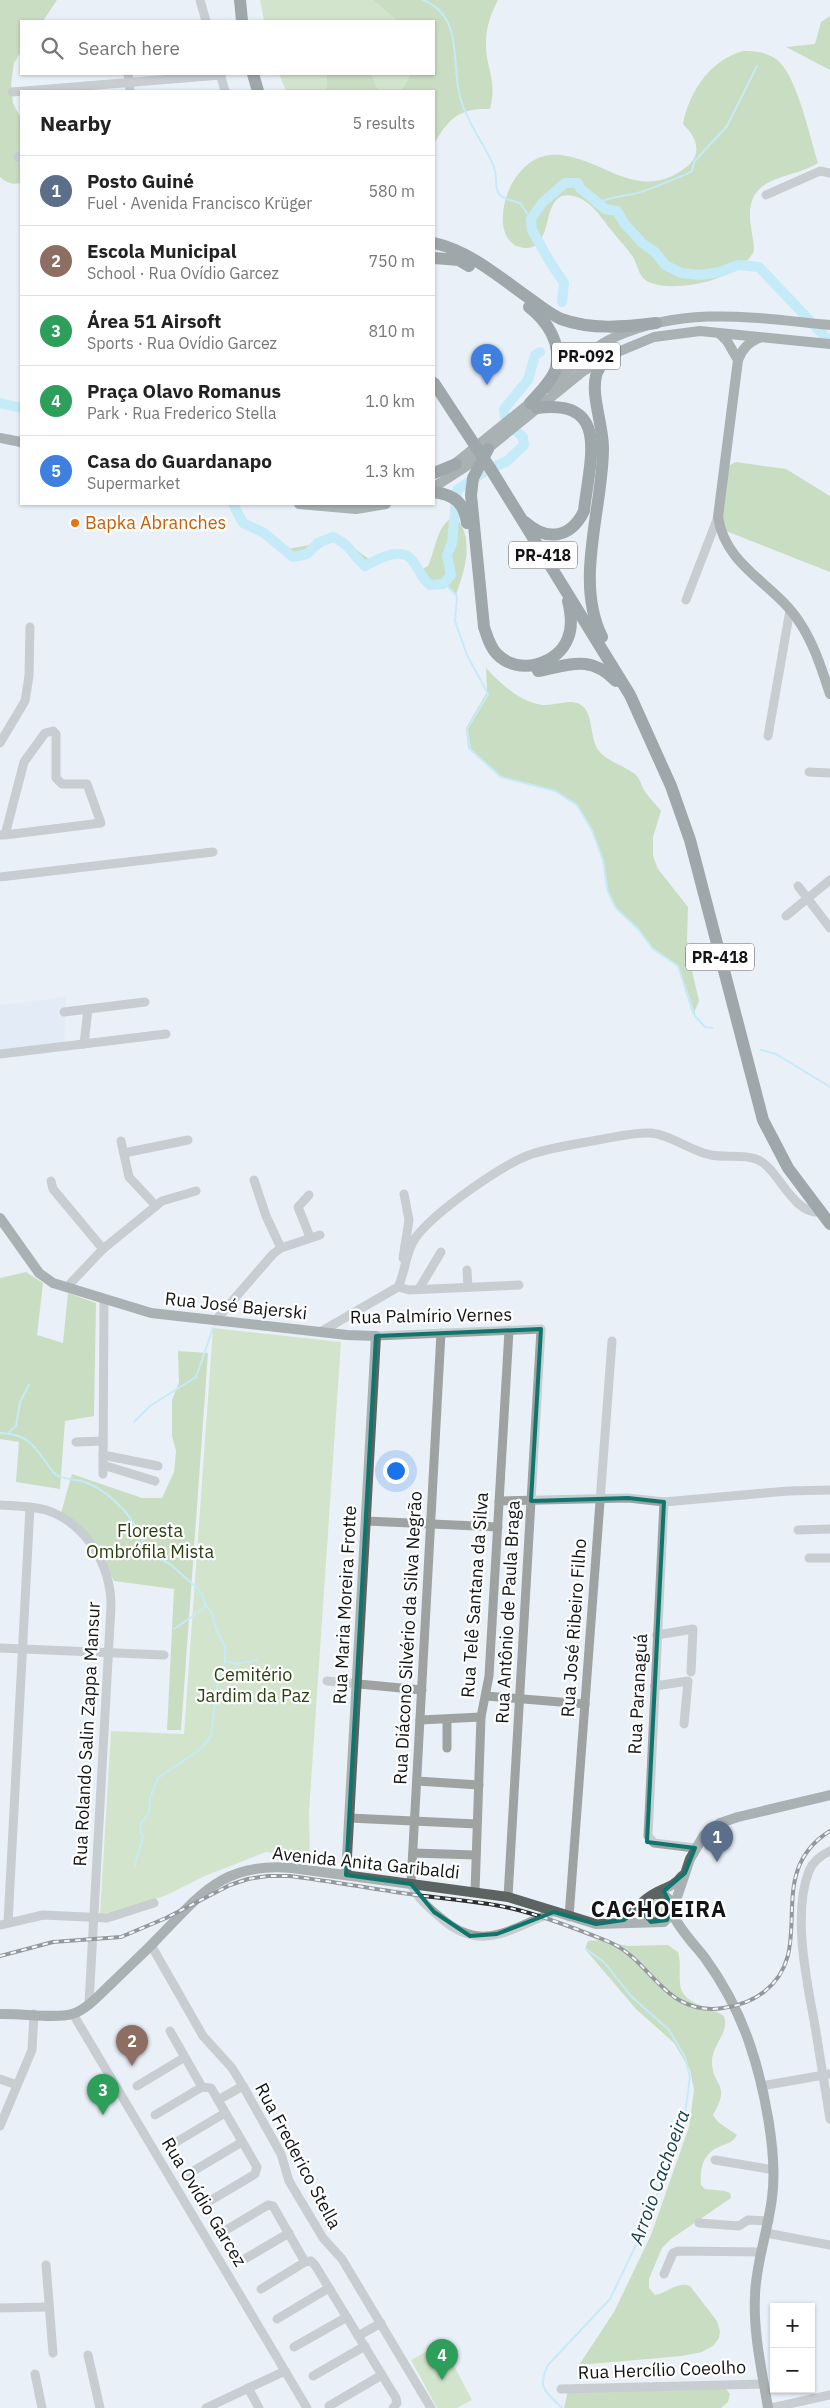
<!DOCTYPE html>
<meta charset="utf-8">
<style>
:root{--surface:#fff;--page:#f2f2f2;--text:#222;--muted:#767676;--line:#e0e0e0;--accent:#2c7543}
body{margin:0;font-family:"IBM Plex Sans",sans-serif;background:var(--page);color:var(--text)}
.controls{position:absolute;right:15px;bottom:15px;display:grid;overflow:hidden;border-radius:0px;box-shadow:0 1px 4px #0004}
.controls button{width:45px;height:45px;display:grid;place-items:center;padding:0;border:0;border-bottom:1px solid var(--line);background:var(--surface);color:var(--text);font:25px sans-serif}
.you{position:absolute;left:395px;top:1470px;width:18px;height:18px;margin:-12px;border:4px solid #fff;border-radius:50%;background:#1a73e8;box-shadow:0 0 0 8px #1a73e833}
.badge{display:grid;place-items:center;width:32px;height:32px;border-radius:50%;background:var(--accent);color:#fff;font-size:16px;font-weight:700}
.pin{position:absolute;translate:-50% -41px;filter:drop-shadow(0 1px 2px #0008)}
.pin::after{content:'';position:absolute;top:26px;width:18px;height:15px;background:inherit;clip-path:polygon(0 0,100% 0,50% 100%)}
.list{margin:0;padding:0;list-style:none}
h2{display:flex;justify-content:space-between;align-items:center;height:65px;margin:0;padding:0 20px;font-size:21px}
h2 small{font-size:16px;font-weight:400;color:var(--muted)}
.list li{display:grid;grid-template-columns:32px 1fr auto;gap:15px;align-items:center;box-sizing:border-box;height:70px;padding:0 20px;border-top:1px solid var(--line)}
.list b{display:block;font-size:19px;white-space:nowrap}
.list p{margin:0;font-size:16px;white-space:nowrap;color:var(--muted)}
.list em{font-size:16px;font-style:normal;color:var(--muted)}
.icon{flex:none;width:28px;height:28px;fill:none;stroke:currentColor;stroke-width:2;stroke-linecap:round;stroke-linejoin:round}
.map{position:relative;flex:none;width:830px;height:2408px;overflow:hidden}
.search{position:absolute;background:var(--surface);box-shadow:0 1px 4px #0004;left:20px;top:20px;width:415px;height:55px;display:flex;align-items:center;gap:12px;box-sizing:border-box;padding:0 18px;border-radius:0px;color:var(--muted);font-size:19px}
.panel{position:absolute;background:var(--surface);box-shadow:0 1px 4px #0004;left:20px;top:90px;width:415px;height:415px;border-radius:0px}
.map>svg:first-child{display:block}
</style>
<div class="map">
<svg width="830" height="2408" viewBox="0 0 830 2408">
<rect width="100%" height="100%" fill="#eaf0f8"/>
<!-- built -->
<path fill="#dae4f3" d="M66,997l-2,50 -64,6v-48z"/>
<!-- green -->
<g fill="#b6d898">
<path d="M260,0h113l24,21h-133z"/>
<path d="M279,74h48l-1,17h-40z"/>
<path d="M371,74h40l-10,17h-22z"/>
<path d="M213,1328l128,14 -32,470 1,45 -44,-5 -61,24 -38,19 -42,15 -25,4 11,-183 73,3z"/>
<circle cx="657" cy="1909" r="10"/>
<path d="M442,2343l30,57 -15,8h-20l-26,-48z"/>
</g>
<!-- forest -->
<g fill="#a3c683">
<path d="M0,0h57l-14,21h-22v30l-7,12 -3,21 2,19 8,16v64c-9,2 -14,0 -21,-6z"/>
<path d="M373,0h125c-7,13 -12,28 -12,42 -1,25 12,38 4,67 -31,-1 -41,9 -56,35v-53h-33l10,-17h23v-53h-37z"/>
<path d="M830,16v54l-44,-23 29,-3 6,-22z"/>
<path d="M743,51c12,0 24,1 33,8 21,15 34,79 42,104 -27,17 -69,11 -68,53 0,12 4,23 4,35 -8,16 -26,24 -42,29 -16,6 -57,11 -69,-2 -5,-6 -6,-14 -10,-21 -8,-12 -20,-23 -28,-35 -8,-10 -15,-20 -28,-25 -39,-13 -20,50 -50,51 -7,0 -13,-2 -17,-7 -10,-11 -8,-30 -4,-43 6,-20 22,-41 44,-43 45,-4 82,47 129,17 7,-4 15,-10 17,-19 2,-13 -5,-20 -13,-29 6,-32 27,-64 60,-73z"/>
<path d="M327,74h44l8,17h-53z"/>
<path d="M736,462l50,7 44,27v76l-104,-41 -5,-18 7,-47z"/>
<path d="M450,519l9,2c15,23 5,51 -3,74l-11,-12 -16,1 -12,-12 11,-6c7,-15 8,-37 22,-47z"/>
<path d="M336,533c14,8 22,21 37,28l-9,3 -18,-19 -12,-6c-20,12 -29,26 -52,11l27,-5 17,-10z"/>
<path d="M486,668c15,16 35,35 57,37 12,1 28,-7 38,0 12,7 9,31 16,43 8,13 26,17 38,26 5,4 6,11 9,16 5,8 12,14 17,21l-8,26v19l5,13 30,38 -1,32 3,23 9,39 -6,14 -16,-50 -25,-18 -14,-18 -23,-22 -8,-16 -5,-32 -11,-30 -15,-25 -22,-14 -55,-14 -31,-28 -2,-20 21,-36z"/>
<path d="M26,1272l17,11 -6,52 26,8 5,-50 28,10 -2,113 -29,5 -5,68 -44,-7 3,-40 -19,-3v-161z"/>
<path d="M178,1351l30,2 -27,377h-14l7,-141 -60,-8 -21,-40 -32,-28 11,-39 70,24h20l12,-26 2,-21 -4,-15v-36l7,-18z"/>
<path d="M600,1940l28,6 40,-1 10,7c3,11 1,19 2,31 1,22 30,23 44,33 6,16 -12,29 -12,45 0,27 20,21 1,54l5,7 19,13c-5,8 -9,8 -16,11 -18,7 -21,21 -20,39l4,4 20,2 5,2 1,5 -60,41 -9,9 -13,31v9l6,7c12,-2 22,-14 35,-9l27,35 3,10 -1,7 -6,8 -11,6 -20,4 -103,9 35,-53 37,-77 38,-108 5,-37 -4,-20 -16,-27 -39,-35 -50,-59 3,-8z"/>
<path d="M569,2386l156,2 5,6 -2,8 -7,6h-157z"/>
</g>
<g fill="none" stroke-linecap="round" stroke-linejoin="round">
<!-- stream -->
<g stroke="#99e3f9" stroke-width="2">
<path d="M423,0c41,16 28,63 37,97 6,23 22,44 32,65 11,24 -8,33 28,41l11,16"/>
<path d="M598,203c11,-6 23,-7 35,-9 8,-1 53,-19 59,-23l2,-9 33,-36 30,-60"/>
<path d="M443,584l5,3 9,9 -2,25 12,34 21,39 -21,35 3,20 31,28 54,14 22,14 15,25 11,30 5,32 8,16 23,22 14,19 25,17 17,50 10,11 8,1"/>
<path d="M761,1050l15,4 54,33"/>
<path d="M134,1422l16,-16 46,-29 17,-49"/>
<path d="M9,1432l7,-6 4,-24 9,-17"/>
<path d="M0,1433c26,1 31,9 46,29 2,3 6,9 9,12 8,6 20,5 30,8 28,11 54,39 60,69l25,13 27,24 6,9 2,7 7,9 4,16 9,18v14l-7,19 -7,56 -10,13 -43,29 -8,20 -1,15 -8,10 -1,9 3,4 -8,30"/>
<path d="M174,1629l29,-20 2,-4"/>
<path d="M225,1661l11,3 21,-4"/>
<path d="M562,2408c-15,-16 -26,-18 -14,-43l62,-66 37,-77 38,-108 5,-37 -5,-20 -16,-27 -38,-34 -27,-34 -18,-13"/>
</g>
<!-- river -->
<g stroke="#99e3f9" stroke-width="10">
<path d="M562,302l2,-19 -14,-21 -18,-32 -1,-11 11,-16 23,-20h13l2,5 25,21 12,2 7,12 18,20 13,9 10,13 16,8 19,2 20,-3 18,-7 21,2 71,75"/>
<path d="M0,403l21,5"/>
<path d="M233,504l10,19 21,10 29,24 14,-3 11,-11 15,-6c20,9 17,17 32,29 13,-7 35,-20 47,-6 7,9 8,16 18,25l13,-1 8,-9 -4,-20 5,-12 5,-53 33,-22 16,-6 18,-17 -1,-8c-10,-9 -19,-15 -19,-28l24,-29 7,-25 5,-3"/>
</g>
<!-- minor -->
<g stroke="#9ea3a1" stroke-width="9">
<path d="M200,0l6,21"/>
<path d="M128,74l2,17"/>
<path d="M220,74l5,17"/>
<path d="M12,92l209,-17"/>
<path d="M18,157l3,-1"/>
<path d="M766,195l54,-24 10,2"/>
<path d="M686,600l32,-83"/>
<path d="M768,736l22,-126"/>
<path d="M0,743l25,-42 4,-25 1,-49"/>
<path d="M809,772l21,1"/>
<path d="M0,835h5l96,-12 -14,-39h-25l-6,-6v-44l-3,-3 -8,2 -21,29 -19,73"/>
<path d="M0,877l213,-25"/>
<path d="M798,886l32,42"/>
<path d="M786,916l44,-36"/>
<path d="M64,1012l81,-10"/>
<path d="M84,1044l4,-35"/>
<path d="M0,1054l166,-20"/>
<path d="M121,1141l8,36 27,29"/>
<path d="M124,1153l64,-13"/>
<path d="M254,1180l12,36 15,32"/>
<path d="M51,1181l2,8 50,60"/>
<path d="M309,1195l-11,12 12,30"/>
<path d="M403,1258l6,-38 -5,-26"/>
<path d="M467,1270l1,17"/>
<path d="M67,1287l36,-38 59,-48 34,-10"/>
<path d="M398,1287l11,3 110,-5"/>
<path d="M419,1289l22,-37"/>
<path d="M215,1321l58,-67 8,-6 39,-13"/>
<path d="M322,1331l76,-44c8,-16 7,-35 18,-50 19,-25 86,-73 116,-83 21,-7 44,-10 66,-14 18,-3 35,-8 53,-7 21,2 39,18 60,22 14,3 31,-1 45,4 23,8 35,56 65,53"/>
<path d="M441,1333l-30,551c6,14 18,24 30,34 41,36 69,10 113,-6"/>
<path d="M376,1336l165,-7 -33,568"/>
<path d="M76,1442l27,-1"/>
<path d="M103,1455l55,11"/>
<path d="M103,1465l52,16"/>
<path d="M103,1474l1,-175"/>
<path d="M499,1501l129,-3 36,4 124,-11 42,-1"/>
<path d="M664,1502l-16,334 6,7 41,5"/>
<path d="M0,1505c15,1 31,1 46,5 40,13 65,55 65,96l-22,397"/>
<path d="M366,1521l132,6"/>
<path d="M798,1530l32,-1"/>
<path d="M809,1558h21"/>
<path d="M657,1635l36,-6 -2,43"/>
<path d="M0,1648l164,7"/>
<path d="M327,1681l95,9"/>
<path d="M655,1686l33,-5 -4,43"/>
<path d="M486,1696l99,8"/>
<path d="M420,1720l61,-3"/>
<path d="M447,1720v28"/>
<path d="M417,1781l62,4"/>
<path d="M349,1818l128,6"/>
<path d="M830,1851c-9,4 -17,10 -21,20 -17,43 -2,111 6,155 5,31 10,62 15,93"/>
<path d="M413,1853l63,2"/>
<path d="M475,1892l6,-175 8,-41 20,-346"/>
<path d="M569,1917l43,-576"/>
<path d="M8,1923l22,-416"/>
<path d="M0,1925l43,-10 64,3 47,-15"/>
<path d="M151,1945l52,91 29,32 11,18 38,68 8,27 34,57 19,21 89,149"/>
<path d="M73,2014l234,394"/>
<path d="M170,2031l32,56 9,1 46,79 -2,7 -47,28"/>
<path d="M0,2079l17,6"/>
<path d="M137,2086l48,-29"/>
<path d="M761,2086l69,-12"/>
<path d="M218,2100l25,-14"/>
<path d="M155,2115l47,-28"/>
<path d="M0,2126l32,-76 2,-36"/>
<path d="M173,2144l52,-31"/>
<path d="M715,2160l59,10"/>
<path d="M190,2173l52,-31"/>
<path d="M699,2223l40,3 9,-6 21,1"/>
<path d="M226,2230l42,-25 5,1 32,56 6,-1 4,4 81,133 1,5 -4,5"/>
<path d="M766,2233l64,12"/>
<path d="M243,2260l46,-27"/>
<path d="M46,2265l7,88"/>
<path d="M664,2274l9,-21 5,-2 83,1"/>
<path d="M261,2289l44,-27"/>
<path d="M0,2308l49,-1"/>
<path d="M277,2319l52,-31"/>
<path d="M358,2336l23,-13"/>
<path d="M294,2347l53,-30"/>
<path d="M88,2355l12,53"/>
<path d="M35,2374l7,34"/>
<path d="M313,2376l52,-30"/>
<path d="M248,2388l11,20"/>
<path d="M561,2389l203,-5"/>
<path d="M329,2406l53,-31"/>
<path d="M206,2408l79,-37"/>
<path d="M771,2408l59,-13"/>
</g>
<!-- major -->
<g stroke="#5b6461" stroke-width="10">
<path d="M719,333l8,8 11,19"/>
<path d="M759,338c-11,5 -17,11 -21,22l-20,157c8,51 57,66 82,106 14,21 22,47 30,71"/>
<path d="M548,388c21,-17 42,-40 67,-51 72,-32 140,-19 215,-12"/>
<path d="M0,438l21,4"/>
<path d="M451,467l84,-68"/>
<path d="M434,487l31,-20 117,-95 26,-16 46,-19 46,-6 130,13"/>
<path d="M299,504l57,5 30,-5"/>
<path d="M0,1218l39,55 14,10 98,30 196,22 29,1 -30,539"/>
<path d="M673,1909l17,-50 14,-24 16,-12 18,-6 92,-22"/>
<path d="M672,1913c8,17 21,30 33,45 18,25 34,55 44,84 15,43 29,112 23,156 -4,33 -16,64 -17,97 -2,38 7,76 13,113"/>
<path d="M619,1923c14,-8 19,-19 30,-26 12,-9 24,-9 33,-21"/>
<path d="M0,2014c20,-1 55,5 72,0 16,-5 30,-22 42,-33 14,-14 30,-28 44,-43 43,-44 65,-76 134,-70l216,29 88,27 68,-2 8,-9c1,-12 -5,-19 -16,-19"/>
</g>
<!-- highway -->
<g stroke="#444e4b" stroke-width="12">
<path d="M240,0l2,21"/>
<path d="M253,74l5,17"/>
<path d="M434,243c36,8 65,34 95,55 10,7 21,16 32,21 30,11 64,8 95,4"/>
<path d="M434,258l25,2 10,6"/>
<path d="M529,307c18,14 33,36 27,61 -4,13 -17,25 -26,35"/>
<path d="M434,383l21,32"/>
<path d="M488,449l-15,29 -2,17 13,132c3,9 6,20 13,27 21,22 61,11 71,-16 5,-12 3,-25 0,-37"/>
<path d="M490,468l140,227 41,91 19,54 73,280 25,48 42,56"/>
<path d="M434,473l22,-9"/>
<path d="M434,492c20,3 30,10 33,31"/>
<path d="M525,522c22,20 46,16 59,-11 5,-49 28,-113 -47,-103"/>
<path d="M602,637c-28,-56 1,-129 1,-189 0,-23 -12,-52 -7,-72 1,-7 8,-14 12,-20"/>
<path d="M538,671c32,-6 52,-17 78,10"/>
</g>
<defs>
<path id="rail" d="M0,1956l53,-14 68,-5 45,-19 64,-33 18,-6 20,-3h21c42,5 84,13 127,19 31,4 63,6 94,13 31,7 67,21 97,33 45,18 57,76 116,67 15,-2 30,-7 42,-17 54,-43 -4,-117 65,-160"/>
</defs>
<!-- rail casing -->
<use href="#rail" stroke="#2b2e31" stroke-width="4"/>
<!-- rail -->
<use href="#rail" stroke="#fff" stroke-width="2" stroke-dasharray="5.5" stroke-linecap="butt"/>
<!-- highway-bridge -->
<path stroke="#444e4b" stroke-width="12" d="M455,415l35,53"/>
</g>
<!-- marked area -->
<path d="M0 0H830V2408H0ZM541,1329l-10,172 97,-3 36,4 -17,340 48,6 -10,25 -21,18 8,17 -5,12 -16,2 -12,-13 -15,11 -28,4 -42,-12 -57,22 -27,2 -36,-24 -23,-28 -65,-9 30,-539z" fill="#eaf0f8" fill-opacity=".55" fill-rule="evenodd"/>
<path fill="none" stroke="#0f766e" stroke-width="4" stroke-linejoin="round" d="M541,1329l-10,172 97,-3 36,4 -17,340 48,6 -10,25 -21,18 8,17 -5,12 -16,2 -12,-13 -15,11 -28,4 -42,-12 -57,22 -27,2 -36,-24 -23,-28 -65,-9 30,-539z"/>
<!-- markers -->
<circle fill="#e8710a" stroke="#fff" stroke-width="2" cx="75" cy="523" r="5"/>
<g text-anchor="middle" stroke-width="4.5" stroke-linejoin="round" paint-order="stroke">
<!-- shield labels -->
<g fill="#fff" stroke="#595a5d" stroke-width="1">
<rect x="552" y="342.5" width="68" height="27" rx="4"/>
<rect x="509" y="541.5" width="68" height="27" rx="4"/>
<rect x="686" y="943.5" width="68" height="27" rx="4"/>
</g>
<g font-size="16" font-weight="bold" fill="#121417">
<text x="586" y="362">PR-092</text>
<text x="543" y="561">PR-418</text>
<text x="720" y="963">PR-418</text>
</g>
<!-- food labels -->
<g font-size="18" fill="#c56008" stroke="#fff" text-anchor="start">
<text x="85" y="529">Bapka Abranches</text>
</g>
<!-- street labels -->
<g font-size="18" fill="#121417" stroke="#fff">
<text transform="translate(236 1306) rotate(6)" y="6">Rua José Bajerski</text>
<text transform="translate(431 1316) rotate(-1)" y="6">Rua Palmírio Vernes</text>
<text transform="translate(475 1595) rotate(-86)" y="6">Rua Telê Santana da Silva</text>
<text transform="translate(345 1605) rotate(-87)" y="6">Rua Maria Moreira Frotte</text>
<text transform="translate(508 1612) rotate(-87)" y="6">Rua Antônio de Paula Braga</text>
<text transform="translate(574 1628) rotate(-86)" y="6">Rua José Ribeiro Filho</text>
<text transform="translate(408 1638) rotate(-87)" y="6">Rua Diácono Silvério da Silva Negrão</text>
<text transform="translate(638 1694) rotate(-87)" y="6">Rua Paranaguá</text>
<text transform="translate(87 1734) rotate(-87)" y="6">Rua Rolando Salin Zappa Mansur</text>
<text transform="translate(366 1863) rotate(6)" y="6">Avenida Anita Garibaldi</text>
<text transform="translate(298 2156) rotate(62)" y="6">Rua Frederico Stella</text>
<text transform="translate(204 2202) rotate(59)" y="6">Rua Ovídio Garcez</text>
<text transform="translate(662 2370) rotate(-2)" y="6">Rua Hercílio Coeolho</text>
</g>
<!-- park labels -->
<g font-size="18" fill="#293f0f" stroke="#fff">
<text x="150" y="1537">Floresta<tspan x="150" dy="21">Ombrófila Mista</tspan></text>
<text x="253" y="1681">Cemitério<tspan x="253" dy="21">Jardim da Paz</tspan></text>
</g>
<!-- water labels -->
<g font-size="19" font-style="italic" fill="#16424e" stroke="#fff">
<text transform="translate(659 2177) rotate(-70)" y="7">Arroio Cachoeira</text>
</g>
<!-- district labels -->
<g font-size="22" font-weight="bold" letter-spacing="1" fill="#121417" stroke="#fff">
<text x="659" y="1917">CACHOEIRA</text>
</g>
</g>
</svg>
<div class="controls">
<button>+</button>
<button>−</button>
</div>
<div class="you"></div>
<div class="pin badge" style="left:717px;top:1862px;background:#5c6f8a">1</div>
<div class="pin badge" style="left:132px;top:2066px;background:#8d6e63">2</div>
<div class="pin badge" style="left:103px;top:2115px;background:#2e9e5b">3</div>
<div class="pin badge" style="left:442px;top:2380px;background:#2e9e5b">4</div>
<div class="pin badge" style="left:487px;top:385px;background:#3f7fe0">5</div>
<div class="search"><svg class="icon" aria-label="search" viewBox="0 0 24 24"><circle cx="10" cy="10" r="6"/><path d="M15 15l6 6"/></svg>Search here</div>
<section class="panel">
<h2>Nearby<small>5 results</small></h2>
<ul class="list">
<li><span class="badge" style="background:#5c6f8a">1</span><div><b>Posto Guiné</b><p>Fuel · Avenida Francisco Krüger</p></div><em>580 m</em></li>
<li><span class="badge" style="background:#8d6e63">2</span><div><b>Escola Municipal</b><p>School · Rua Ovídio Garcez</p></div><em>750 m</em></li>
<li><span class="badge" style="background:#2e9e5b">3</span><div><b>Área 51 Airsoft</b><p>Sports · Rua Ovídio Garcez</p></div><em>810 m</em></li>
<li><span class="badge" style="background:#2e9e5b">4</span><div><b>Praça Olavo Romanus</b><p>Park · Rua Frederico Stella</p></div><em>1.0 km</em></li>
<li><span class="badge" style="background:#3f7fe0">5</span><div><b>Casa do Guardanapo</b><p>Supermarket</p></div><em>1.3 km</em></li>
</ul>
</section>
</div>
